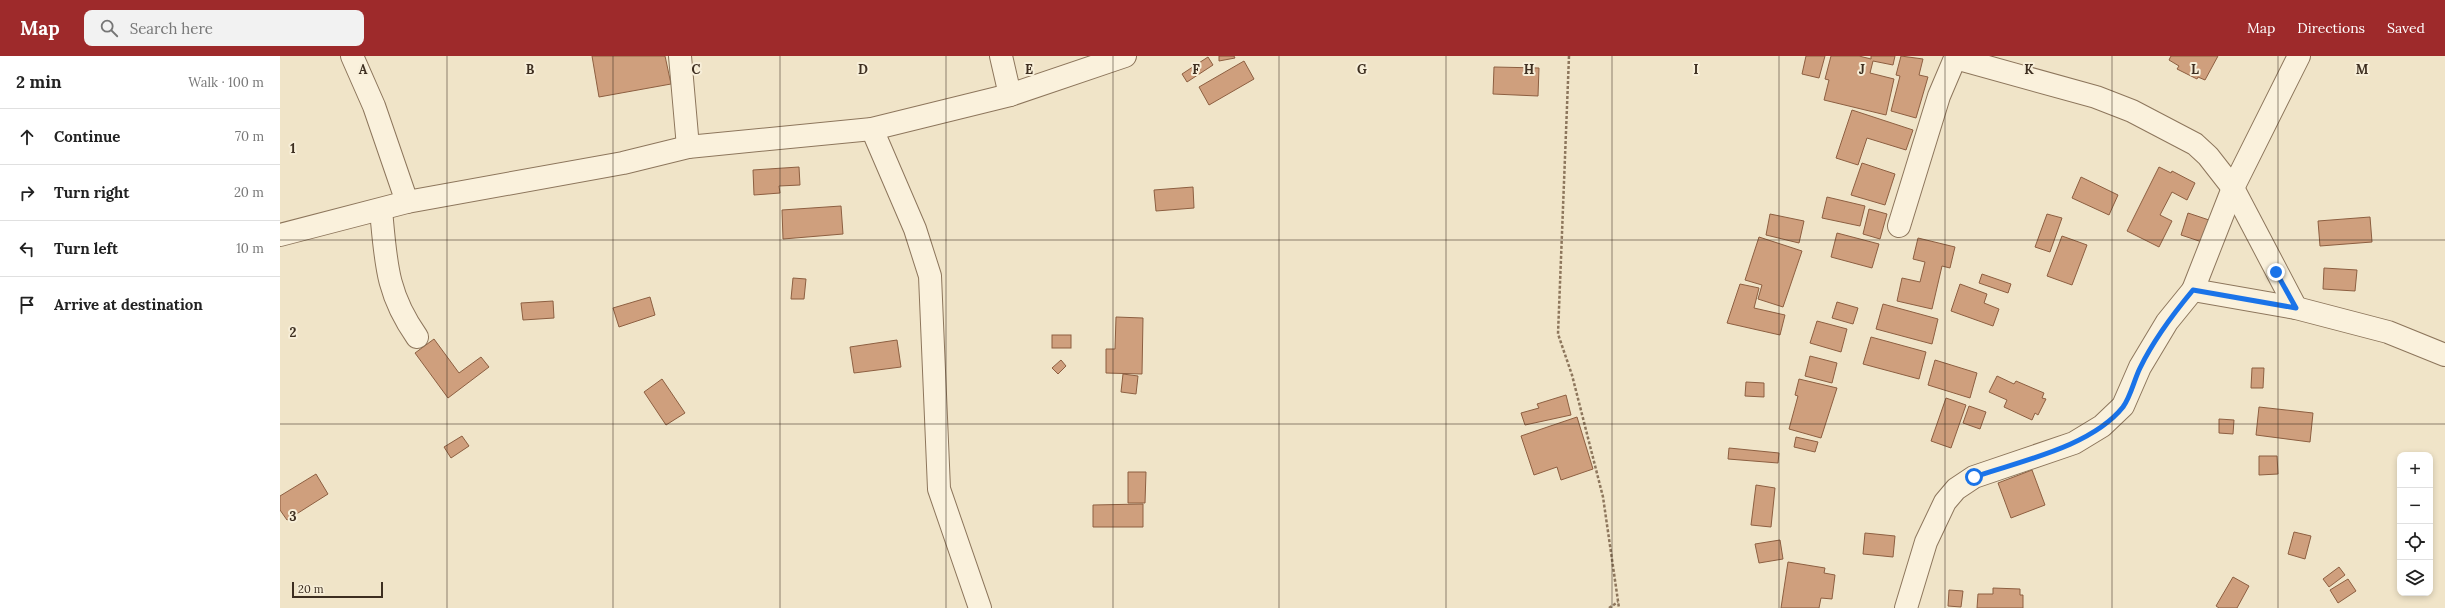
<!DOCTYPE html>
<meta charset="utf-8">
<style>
:root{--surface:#fff;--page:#f2f2f2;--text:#222;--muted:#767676;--line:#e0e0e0;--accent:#9e2a2b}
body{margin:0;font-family:Lora,serif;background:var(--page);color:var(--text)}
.controls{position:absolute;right:12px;bottom:12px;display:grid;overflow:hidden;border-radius:8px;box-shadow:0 2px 6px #0003}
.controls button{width:36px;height:36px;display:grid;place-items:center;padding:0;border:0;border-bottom:1px solid var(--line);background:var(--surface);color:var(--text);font:20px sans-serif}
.scale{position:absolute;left:12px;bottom:10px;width:91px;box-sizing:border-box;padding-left:4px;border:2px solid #3d2e20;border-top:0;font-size:11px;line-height:14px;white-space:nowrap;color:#3d2e20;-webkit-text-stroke:3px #f7eed8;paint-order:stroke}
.stop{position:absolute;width:12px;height:12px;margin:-9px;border:3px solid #1a73e8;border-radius:50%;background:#fff}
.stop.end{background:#1a73e8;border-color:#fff;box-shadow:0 1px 4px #0008}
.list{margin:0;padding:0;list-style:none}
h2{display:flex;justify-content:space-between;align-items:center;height:52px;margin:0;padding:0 16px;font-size:17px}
h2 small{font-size:13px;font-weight:400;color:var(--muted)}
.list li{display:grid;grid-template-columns:26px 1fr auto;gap:12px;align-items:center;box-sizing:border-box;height:56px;padding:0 16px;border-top:1px solid var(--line)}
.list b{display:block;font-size:15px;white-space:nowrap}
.list em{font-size:13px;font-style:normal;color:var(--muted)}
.icon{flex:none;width:22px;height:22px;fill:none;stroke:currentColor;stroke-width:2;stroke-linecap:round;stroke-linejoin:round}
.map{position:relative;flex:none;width:2165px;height:552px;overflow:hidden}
header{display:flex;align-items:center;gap:24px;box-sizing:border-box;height:56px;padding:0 20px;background:var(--accent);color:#fff}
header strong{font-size:19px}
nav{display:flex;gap:22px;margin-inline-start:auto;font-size:14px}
.search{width:280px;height:36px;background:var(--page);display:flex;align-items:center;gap:10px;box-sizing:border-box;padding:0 14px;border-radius:8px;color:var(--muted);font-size:15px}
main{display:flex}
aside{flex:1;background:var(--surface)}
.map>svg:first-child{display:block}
</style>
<header>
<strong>Map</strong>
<div class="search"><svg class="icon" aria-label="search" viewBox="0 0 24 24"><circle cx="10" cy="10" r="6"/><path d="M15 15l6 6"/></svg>Search here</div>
<nav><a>Map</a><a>Directions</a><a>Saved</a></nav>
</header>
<main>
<aside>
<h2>2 min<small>Walk · 100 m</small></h2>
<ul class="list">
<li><svg class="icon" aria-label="ahead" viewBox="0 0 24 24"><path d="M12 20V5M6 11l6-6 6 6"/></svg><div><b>Continue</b></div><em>70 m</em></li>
<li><svg class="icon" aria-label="right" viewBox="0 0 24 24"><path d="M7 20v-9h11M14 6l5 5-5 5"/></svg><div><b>Turn right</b></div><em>20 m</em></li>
<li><svg class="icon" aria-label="left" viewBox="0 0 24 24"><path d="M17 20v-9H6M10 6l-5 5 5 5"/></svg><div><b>Turn left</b></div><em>10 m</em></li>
<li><svg class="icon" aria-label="arrive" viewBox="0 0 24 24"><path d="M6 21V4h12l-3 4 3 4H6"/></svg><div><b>Arrive at destination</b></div></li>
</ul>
</aside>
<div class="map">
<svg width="2165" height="552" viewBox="0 0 2165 552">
<rect width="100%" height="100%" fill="#f0e4c8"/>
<!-- building -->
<g fill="#cf9f7d" stroke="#8d5f41">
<path d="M312,0h73l6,28 -72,13z"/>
<path d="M939,0h15l1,2 -16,3z"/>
<path d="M1526,0h19l-6,22 -17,-4z"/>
<path d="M1551,0h28l12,3v-3h24l-2,9 -20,-4 -3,12 24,6 -8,36 -62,-15 5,-20 -4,-1z"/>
<path d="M1621,0l22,3 -4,16 9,2 -12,41 -25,-7 9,-35 -4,-1z"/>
<path d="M1891,0h47l-13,24 -7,-3 -1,2 -20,-10 2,-3 -10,-6z"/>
<path d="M928,1l5,8 -26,17 -5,-8z"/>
<path d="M964,5l10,18 -45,26 -10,-18z"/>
<path d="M1214,11l45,1 -1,28 -45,-2z"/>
<path d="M1572,54l61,20 -7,20 -39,-12 -9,27 -22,-7z"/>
<path d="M1582,107l33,11 -10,31 -34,-10z"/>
<path d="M519,111l1,18 -21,1 1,7 -26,2 -1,-25z"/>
<path d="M1879,111l12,6 1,-2 23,12 -8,17 -15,-8 -12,23 12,6 -13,26 -32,-16z"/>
<path d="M1801,121l37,18 -9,20 -37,-17z"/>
<path d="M913,131l1,21 -38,3 -2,-21z"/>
<path d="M1547,141l38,9 -5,20 -38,-8z"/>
<path d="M561,150l2,28 -60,5 -1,-29z"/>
<path d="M1589,153l18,5 -7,25 -17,-5z"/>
<path d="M1908,157l21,7 -7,22 -21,-7z"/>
<path d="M1490,158l34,7 -5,22 -33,-8z"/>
<path d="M1767,158l15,4 -12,34 -15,-5z"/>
<path d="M2090,161l2,25 -52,4 -2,-25z"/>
<path d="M1557,177l42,11 -7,24 -41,-11z"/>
<path d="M1782,180l25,9 -15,40 -25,-9z"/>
<path d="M1479,181l43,14 -19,56 -25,-8 4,-14 -17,-5z"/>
<path d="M1638,182l37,9 -5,21 -8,-2 -10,43 -35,-8 5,-23 18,4 5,-20 -12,-3z"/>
<path d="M2044,212l33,2 -2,21 -32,-2z"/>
<path d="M1702,218l29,10 -3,9 -29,-10z"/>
<path d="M513,222l13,1 -2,20h-13z"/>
<path d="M1460,228l19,4 -5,20 31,7 -5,20 -53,-12z"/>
<path d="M1680,228l27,10 -3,9 15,6 -6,17 -42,-15z"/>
<path d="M370,241l5,18 -36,12 -6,-19z"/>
<path d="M273,245l1,17 -31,2 -2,-17z"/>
<path d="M1557,246l21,6 -5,16 -21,-6z"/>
<path d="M1603,248l55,15 -6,25 -56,-15z"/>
<path d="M836,261l27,1 -1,56 -36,-1v-24h9z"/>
<path d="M1537,265l30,8 -6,23 -31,-9z"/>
<rect x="772" y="279" width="19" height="13"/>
<path d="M1591,281l55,15 -7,27 -56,-15z"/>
<path d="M154,283l25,34 22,-16 8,10 -41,31 -33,-45z"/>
<path d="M617,284l4,27 -47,6 -4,-26z"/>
<path d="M1530,300l27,7 -5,20 -27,-7z"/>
<path d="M781,304l5,6 -8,8 -6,-6z"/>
<path d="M1655,304l42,13 -7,25 -42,-13z"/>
<path d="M1972,312h12l-1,20h-12z"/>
<path d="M843,318l15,2 -2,18 -15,-2z"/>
<path d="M1717,320l17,8 2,-3 28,12 -2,5 4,1 -8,16 -3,-2 -3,7 -28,-13 3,-7 -18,-8z"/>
<path d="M382,323l23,34 -19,12 -22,-33z"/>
<path d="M1519,323l38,9 -16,50 -32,-9 9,-33 -3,-1z"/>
<path d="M1466,326l18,1v14l-19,-1z"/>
<path d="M1286,339l5,20 -46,10 -4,-12 18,-5 -2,-4z"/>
<path d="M1666,342l20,7 -15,43 -20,-7z"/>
<path d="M1689,350l17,6 -6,17 -17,-6z"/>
<path d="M1979,351l54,6 -3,29 -54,-7z"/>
<path d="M1297,361l16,52 -32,11 -4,-13 -23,8 -13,-39z"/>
<path d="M1939,363l15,1 -1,14 -14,-1z"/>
<path d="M182,380l7,10 -18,12 -7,-11z"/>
<path d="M1516,381l22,5 -3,10 -21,-5z"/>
<path d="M1449,392l50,5 -1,10 -50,-4z"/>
<path d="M1979,400h18l1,18 -19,1z"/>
<path d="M1752,414l13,35 -34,13 -13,-35z"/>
<path d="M848,416h18l-1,31h-17z"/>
<path d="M36,418l12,20 -41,26 -7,-10v-14z"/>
<path d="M1476,429l19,3 -4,39 -20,-2z"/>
<path d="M863,448v23h-50v-22z"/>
<path d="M2014,476l17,4 -6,23 -17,-5z"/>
<path d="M1585,477l30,3 -2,21 -30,-3z"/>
<path d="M1500,484l3,19 -24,4 -4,-19z"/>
<path d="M1508,506l37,6 -1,5 11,2 -3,24 -11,-1 -2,10h-38z"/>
<path d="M2059,511l6,8 -16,12 -6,-8z"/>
<path d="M1953,521l16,9 -12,22h-18l-3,-2z"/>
<path d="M2068,523l8,12 -18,12 -8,-13z"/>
<path d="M1713,532l27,1v6h3v13h-46l1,-14h15z"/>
<path d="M1669,534l14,1 -2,16 -13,-1z"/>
</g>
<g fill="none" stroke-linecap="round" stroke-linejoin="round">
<defs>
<g id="minor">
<path d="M72,0l22,50 33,96"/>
<path d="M400,0l8,91"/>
<path d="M721,0l9,39"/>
<path d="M1675,2l141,39 36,14 63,33 13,12 25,32 63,120"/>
<path d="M592,73l43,100 15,47 9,213 41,119"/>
<path d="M101,154c5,52 5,83 36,127"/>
<path d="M1619,170l40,-130 17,-40"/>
<path d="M0,179l127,-33 216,-39 65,-16 184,-18 138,-34 115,-39"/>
<path d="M1913,234l103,18 92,24 57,23"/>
<path d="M1626,552l20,-66 19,-40 11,-13 18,-12 100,-34 28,-17 21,-20 17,-39 27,-45 26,-32 40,-102 66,-132"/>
</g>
</defs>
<!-- minor casing -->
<use href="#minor" stroke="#8d765c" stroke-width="24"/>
<!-- path -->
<g stroke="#8d765c" stroke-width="2.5" stroke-dasharray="3 2" stroke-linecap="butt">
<path d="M1289,0l-11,278 14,41 31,122 16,111"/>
<path d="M1329,552l9,-6"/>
</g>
<!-- minor -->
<use href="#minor" stroke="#faf1dc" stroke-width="22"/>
</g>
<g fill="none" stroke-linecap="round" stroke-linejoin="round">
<!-- route -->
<path stroke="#1a73e8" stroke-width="5" d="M1694,421c46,-16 117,-30 149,-70 8,-11 11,-27 17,-39 14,-29 33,-54 53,-78l103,18 -20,-36"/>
</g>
<!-- grid -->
<path fill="none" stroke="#3d2e20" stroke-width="1" stroke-opacity="0.55" d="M167,0v552M333,0v552M500,0v552M666,0v552M833,0v552M999,0v552M1166,0v552M1332,0v552M1499,0v552M1665,0v552M1832,0v552M1998,0v552M0,184h2165M0,368h2165"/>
<g font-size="13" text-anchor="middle" font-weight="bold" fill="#3d2e20" stroke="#f7eed8" stroke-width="4" stroke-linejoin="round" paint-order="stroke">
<text x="83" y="18">A</text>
<text x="250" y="18">B</text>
<text x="416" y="18">C</text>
<text x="583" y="18">D</text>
<text x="749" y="18">E</text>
<text x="916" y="18">F</text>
<text x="1082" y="18">G</text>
<text x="1249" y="18">H</text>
<text x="1416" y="18">I</text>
<text x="1582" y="18">J</text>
<text x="1749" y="18">K</text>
<text x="1915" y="18">L</text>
<text x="2082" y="18">M</text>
<text x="13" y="97">1</text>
<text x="13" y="281">2</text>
<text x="13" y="465">3</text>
</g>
</svg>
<div class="controls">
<button>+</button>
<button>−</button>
<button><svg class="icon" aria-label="locate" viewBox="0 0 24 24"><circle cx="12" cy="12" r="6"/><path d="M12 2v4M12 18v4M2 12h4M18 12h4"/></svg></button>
<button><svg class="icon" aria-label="layers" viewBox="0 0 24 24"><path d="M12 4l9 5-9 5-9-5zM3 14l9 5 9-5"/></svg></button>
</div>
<div class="scale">20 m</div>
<div class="stop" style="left:1694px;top:421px"></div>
<div class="stop end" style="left:1996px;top:216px"></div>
</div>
</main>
